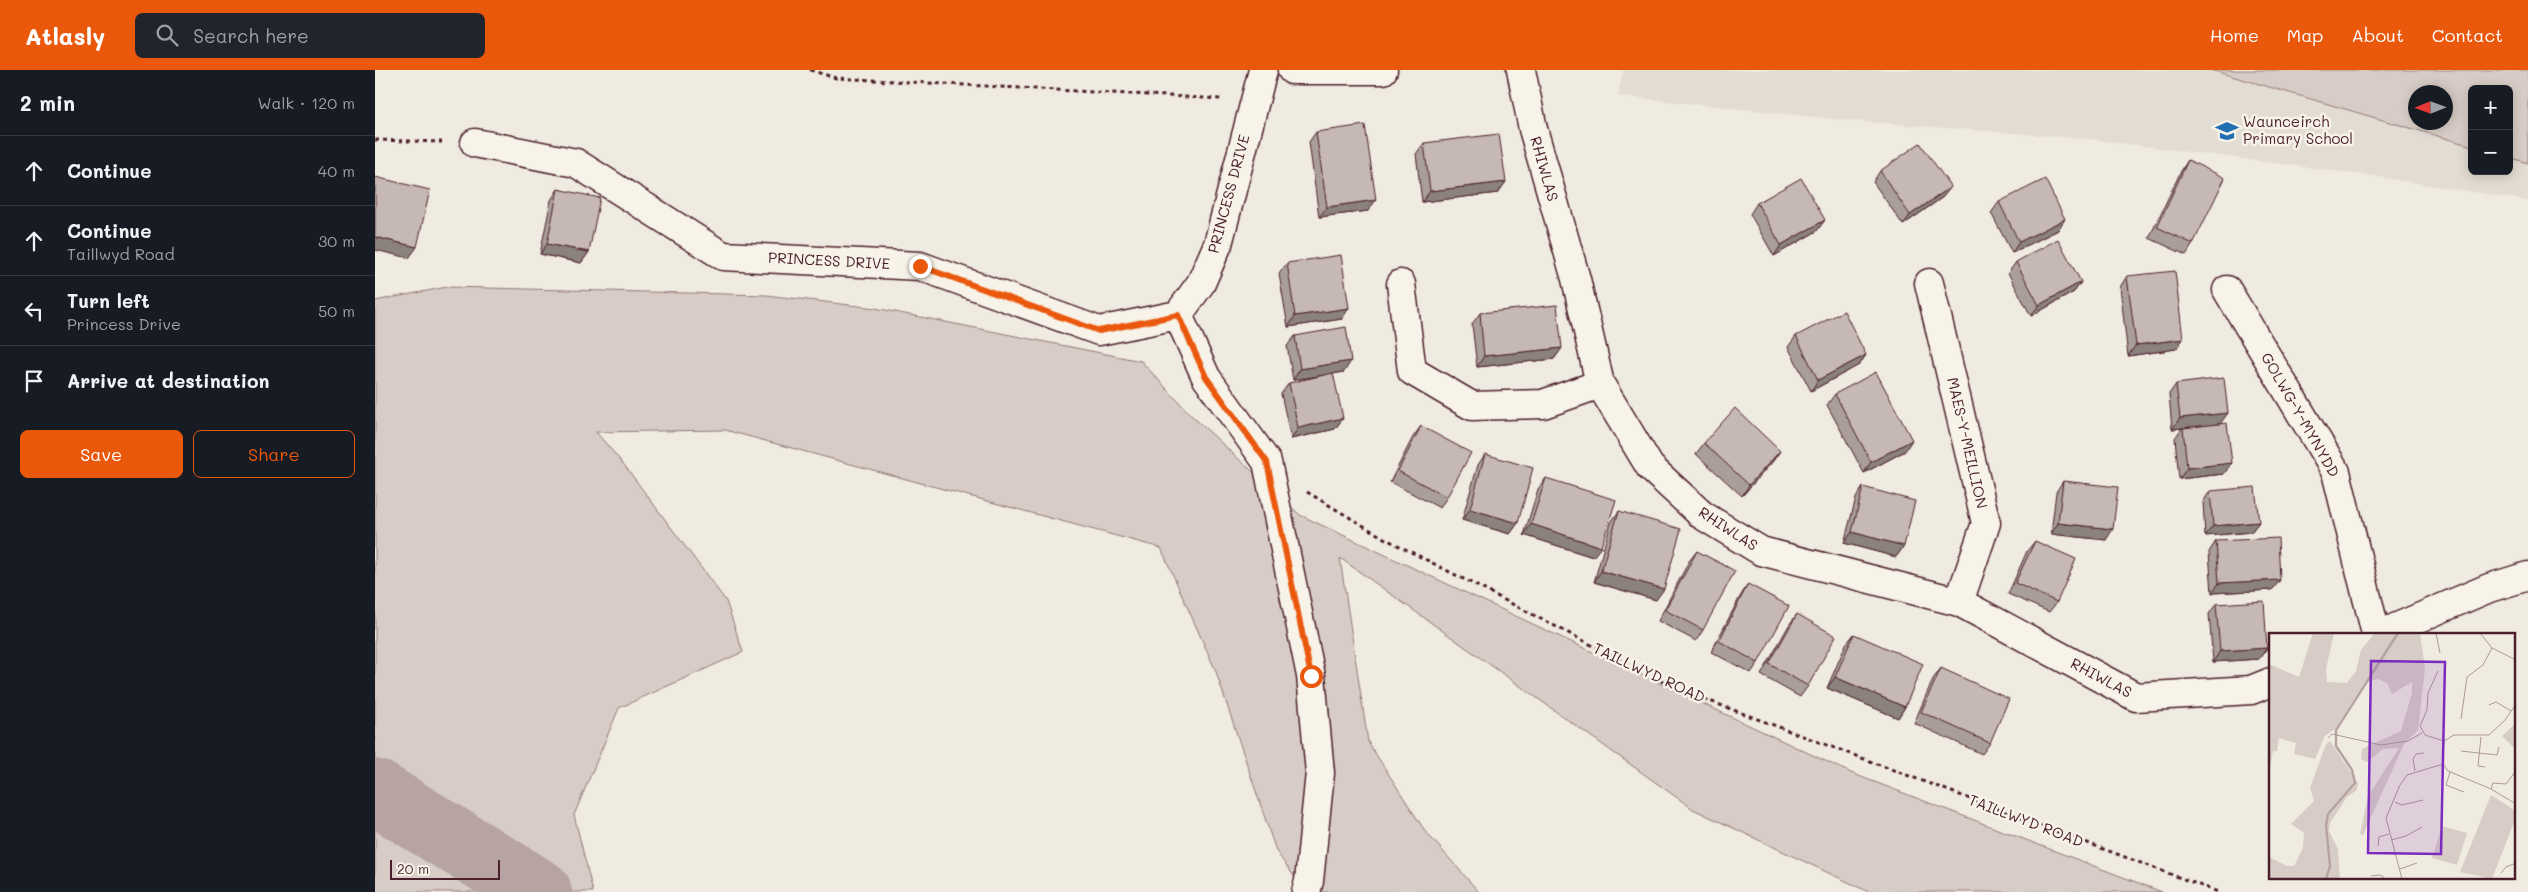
<!DOCTYPE html>
<meta charset="utf-8">
<style>
:root{--surface:#171b24;--page:#20242c;--text:#f1f3f6;--muted:#9ea1a6;--line:#363941;--accent:#ea580c}
body{margin:0;font-family:Mali,sans-serif;background:var(--page);color:var(--text)}
.controls{position:absolute;right:15px;top:15px;display:grid;overflow:hidden;border-radius:8px;box-shadow:0 2px 12px #0003}
.controls button{width:45px;height:45px;display:grid;place-items:center;padding:0;border:0;border-bottom:1px solid var(--line);background:var(--surface);color:var(--text);font:25px sans-serif}
.compass{position:absolute;left:2033px;top:15px;width:45px;height:45px;border-radius:50%;background:var(--surface);box-shadow:0 2px 12px #0003;rotate:269deg}
.scale{position:absolute;left:15px;bottom:12px;width:110px;box-sizing:border-box;padding-left:5px;border:2px solid #4a1f2b;border-top:0;font-size:14px;line-height:18px;white-space:nowrap;color:#4a1f2b;-webkit-text-stroke:4px #f7f3e8;paint-order:stroke}
.stop{position:absolute;width:15px;height:15px;margin:-11px;border:4px solid #ea580c;border-radius:50%;background:#fff}
.stop.end{background:#ea580c;border-color:#fff;box-shadow:0 1px 5px #0008}
.list{margin:0;padding:0;list-style:none}
h2{display:flex;justify-content:space-between;align-items:center;height:65px;margin:0;padding:0 20px;font-size:21px}
h2 small{font-size:16px;font-weight:400;color:var(--muted)}
.list li{display:grid;grid-template-columns:32px 1fr auto;gap:15px;align-items:center;box-sizing:border-box;height:70px;padding:0 20px;border-top:1px solid var(--line)}
.list b{display:block;font-size:19px;white-space:nowrap}
.list p{margin:0;font-size:16px;white-space:nowrap;color:var(--muted)}
.list em{font-size:16px;font-style:normal;color:var(--muted)}
.actions{display:flex;gap:10px;padding:15px 20px}
.actions a{flex:1;padding:11px 0;border:1px solid var(--accent);border-radius:8px;text-align:center;font-size:18px;color:var(--accent)}
.actions .main{background:var(--accent);color:#fff}
.icon{flex:none;width:28px;height:28px;fill:none;stroke:currentColor;stroke-width:2;stroke-linecap:round;stroke-linejoin:round}
.map{position:relative;flex:none;width:2153px;height:822px;overflow:hidden}
header{display:flex;align-items:center;gap:30px;box-sizing:border-box;height:70px;padding:0 25px;background:var(--accent);color:#fff}
header strong{font-size:24px}
nav{display:flex;gap:28px;margin-inline-start:auto;font-size:18px}
.search{width:350px;height:45px;background:var(--page);display:flex;align-items:center;gap:12px;box-sizing:border-box;padding:0 18px;border-radius:8px;color:var(--muted);font-size:19px}
main{display:flex}
aside{flex:1;background:var(--surface)}
.map>svg:first-child{display:block}
</style>
<header>
<strong>Atlasly</strong>
<div class="search"><svg class="icon" aria-label="search" viewBox="0 0 24 24"><circle cx="10" cy="10" r="6"/><path d="M15 15l6 6"/></svg>Search here</div>
<nav><a>Home</a><a>Map</a><a>About</a><a>Contact</a></nav>
</header>
<main>
<aside>
<h2>2 min<small>Walk · 120 m</small></h2>
<ul class="list">
<li><svg class="icon" aria-label="ahead" viewBox="0 0 24 24"><path d="M12 20V5M6 11l6-6 6 6"/></svg><div><b>Continue</b></div><em>40 m</em></li>
<li><svg class="icon" aria-label="ahead" viewBox="0 0 24 24"><path d="M12 20V5M6 11l6-6 6 6"/></svg><div><b>Continue</b><p>Taillwyd Road</p></div><em>30 m</em></li>
<li><svg class="icon" aria-label="left" viewBox="0 0 24 24"><path d="M17 20v-9H6M10 6l-5 5 5 5"/></svg><div><b>Turn left</b><p>Princess Drive</p></div><em>50 m</em></li>
<li><svg class="icon" aria-label="arrive" viewBox="0 0 24 24"><path d="M6 21V4h12l-3 4 3 4H6"/></svg><div><b>Arrive at destination</b></div></li>
</ul>
<div class="actions"><a class="main">Save</a><a>Share</a></div>
</aside>
<div class="map">
<svg width="2153" height="822" viewBox="0 0 2153 822">
<rect width="100%" height="100%" fill="#f0ebe0"/>
<filter id="ink" filterUnits="userSpaceOnUse"><feTurbulence type="fractalNoise" baseFrequency=".02" numOctaves="2"/><feDisplacementMap in="SourceGraphic" scale="10" xChannelSelector="R" yChannelSelector="G"/><feConvolveMatrix kernelMatrix="1 2 1 2 8 2 1 2 1" color-interpolation-filters="sRGB"/></filter>
<g filter="url(#ink)">
<!-- built -->
<path fill="#e3dcd2" fill-rule="evenodd" d="M1248,0h905v131l-162,-26 -277,-36 -236,-18 -235,-25zM2097,19h37v82h-37zM2040,22h30v30h-30z"/>
<!-- green -->
<g fill="#d8cdc6" stroke="#917678" fill-rule="evenodd">
<path d="M1836,0h317v93l-19,-6v-68h-37v57zM2040,22h30v30h-30z"/>
<path d="M72,217l319,8 109,13 266,53 51,55 108,99 551,258 311,119h-293l-176,-83 -353,-251 28,184 57,89 54,61h-174l-29,-41 -61,-182 -54,-121 -436,-118 -129,2 29,34 101,135 17,51 -124,56 -45,107 19,77h-218v-591z"/>
</g>
<g fill="none" stroke-linecap="round" stroke-linejoin="round">
<!-- river -->
<path stroke="#b7a4a2" stroke-width="66" d="M0,722l164,100"/>
<defs>
<g id="minor">
<path d="M917,0h91"/>
<path d="M1146,0l12,59 43,150 24,105 50,83 52,48 59,36 198,51 177,95 115,-7 20,-8"/>
<path d="M100,73l101,20 147,93 197,10 179,65 79,-16 23,-32 17,-39 45,-174"/>
<path d="M1554,213l57,240 -27,79"/>
<path d="M1026,214l11,87 60,35 71,-2 57,-20"/>
<path d="M1852,220l109,182 40,162"/>
<path d="M803,245l28,62 61,85 44,214 9,97 -11,108 -3,11"/>
<path d="M2006,564l108,-46 39,-12"/>
</g>
</defs>
<!-- minor casing -->
<use href="#minor" stroke="#4a1f2b" stroke-width="31"/>
<!-- path -->
<g stroke="#4a1f2b" stroke-width="3" stroke-dasharray="4 4" stroke-linecap="butt">
<path d="M435,0l26,8 386,21"/>
<path d="M0,70l67,2"/>
<path d="M932,422l77,46 291,150 543,204"/>
</g>
<!-- minor -->
<use href="#minor" stroke="#f7f3e8" stroke-width="28"/>
</g>
<!-- wall -->
<g fill="#aa9e9a" stroke="#4a1f2b">
<path d="M941,62l52,79 -49,6 -10,-75z"/>
<path d="M1049,73l74,50 -76,9 -6,-48z"/>
<path d="M1813,90l5,84 -7,11 -37,-17 32,-67z"/>
<path d="M1505,101l63,26 -40,28 -30,-43z"/>
<path d="M183,119l31,63 -8,11 -41,-9 11,-54z"/>
<path d="M1624,132l59,28 -46,23 -21,-40z"/>
<path d="M1382,133l60,28 -43,25 -24,-42z"/>
<path d="M1641,192l65,20 -7,10 -43,24 -23,-43z"/>
<path d="M912,193l55,56 -54,8 -9,-53z"/>
<path d="M1752,206l56,63 -7,10 -48,7 -8,-69z"/>
<path d="M1105,243l82,35 -8,11 -77,8 -5,-43z"/>
<path d="M920,266l49,36 -51,8 -6,-34z"/>
<path d="M1421,266l70,19 -7,10 -48,26 -23,-44z"/>
<path d="M914,313l54,35 -8,11 -44,10 -10,-45z"/>
<path d="M1801,314l45,39 3,51 -45,5 -4,-41 7,-10 -10,1 -3,-35z"/>
<path d="M1460,324l70,57 -41,22 -37,-68z"/>
<path d="M1046,356l26,71 -7,11 -50,-26 23,-45z"/>
<path d="M1329,373l76,8 -7,10 -31,35 -46,-42z"/>
<path d="M1110,384l33,69 -8,11 -48,-14 16,-55z"/>
<path d="M1171,408l47,79 -69,-22 14,-46z"/>
<path d="M1688,411l43,59 -55,-6 5,-42z"/>
<path d="M1488,417l41,59 -8,11 -52,-14 12,-45z"/>
<path d="M1835,421l49,31 -8,10 -46,4 -2,-34z"/>
<path d="M1244,441l37,89 -62,-18 17,-60z"/>
<path d="M1660,471l22,61 -8,10 -41,-18 19,-43z"/>
<path d="M1841,471l64,39 -8,10 -60,3 -3,-41z"/>
<path d="M1322,481l6,79 -7,11 -38,-20 31,-60z"/>
<path d="M1373,514l10,79 -7,10 -40,-21 30,-57z"/>
<path d="M1841,534l51,44 -8,11 -46,3 -4,-48z"/>
<path d="M1422,544l11,72 -8,11 -39,-22 28,-50z"/>
<path d="M1479,564l51,73 -7,11 -71,-30 19,-44z"/>
<path d="M1566,598l49,75 -8,11 -68,-31 19,-44z"/>
</g>
<!-- shaded-wall -->
<g fill="#8b817d" stroke="#4a1f2b">
<path d="M1131,112l-8,11 -76,9 8,-11z"/>
<path d="M1576,117l-8,10 -40,28 7,-10z"/>
<path d="M1001,130l-8,11 -49,6 8,-10z"/>
<path d="M1690,149l-7,11 -46,23 7,-11z"/>
<path d="M1450,150l-8,11 -43,25 7,-11z"/>
<path d="M0,167l42,10 -8,11 -34,-8z"/>
<path d="M172,174l42,8 -8,11 -41,-9z"/>
<path d="M1706,212l-7,10 -43,24 8,-11z"/>
<path d="M974,238l-7,11 -54,8 7,-11z"/>
<path d="M1808,269l-7,10 -48,7 8,-11z"/>
<path d="M1187,278l-8,11 -77,8 7,-11z"/>
<path d="M1491,285l-7,10 -48,26 7,-11z"/>
<path d="M976,291l-7,11 -51,8 7,-11z"/>
<path d="M1853,343l-8,11 -48,5 8,-11z"/>
<path d="M968,348l-8,11 -44,10 7,-11z"/>
<path d="M1537,370l-7,11 -41,22 7,-11z"/>
<path d="M1405,381l-7,10 -31,35 7,-11z"/>
<path d="M1857,393l-8,11 -45,5 8,-11z"/>
<path d="M1095,439l48,14 -8,11 -48,-14z"/>
<path d="M1884,452l-8,10 -46,4 8,-10z"/>
<path d="M1683,453l55,6 -7,11 -55,-6z"/>
<path d="M1156,454l70,23 -8,10 -69,-22z"/>
<path d="M1477,462l52,14 -8,11 -52,-14z"/>
<path d="M1226,501l63,18 -8,11 -62,-18z"/>
<path d="M1905,510l-8,10 -60,3 7,-10z"/>
<path d="M1892,578l-8,11 -46,3 7,-11z"/>
<path d="M1460,607l70,30 -7,11 -71,-30z"/>
</g>
<!-- building -->
<g fill="#c6b8b3" stroke="#4a1f2b">
<path d="M990,55l11,75 -49,7 -11,-75z"/>
<path d="M1124,64l7,48 -76,9 -6,-48z"/>
<path d="M1545,73l31,44 -41,28 -30,-44z"/>
<path d="M1813,90l37,18 -32,66 -36,-17z"/>
<path d="M0,107l55,13 -13,57 -42,-10z"/>
<path d="M1426,108l24,42 -44,25 -24,-42z"/>
<path d="M1670,109l20,40 -46,23 -20,-40z"/>
<path d="M183,119l42,9 -11,54 -42,-8z"/>
<path d="M1683,169l23,43 -42,23 -23,-43z"/>
<path d="M966,185l8,53 -54,8 -8,-53z"/>
<path d="M1800,201l8,68 -47,6 -9,-69z"/>
<path d="M1182,235l5,43 -78,8 -4,-43z"/>
<path d="M1469,241l22,44 -48,25 -22,-44z"/>
<path d="M971,257l5,34 -51,8 -5,-33z"/>
<path d="M1501,302l36,68 -41,22 -36,-68z"/>
<path d="M958,303l10,45 -45,10 -9,-45z"/>
<path d="M1849,308l4,35 -48,5 -4,-34z"/>
<path d="M1360,338l45,43 -31,34 -45,-42z"/>
<path d="M1852,353l5,40 -45,5 -4,-40z"/>
<path d="M1046,356l50,27 -24,44 -49,-26z"/>
<path d="M1110,384l48,14 -15,55 -48,-14z"/>
<path d="M1171,408l70,22 -15,47 -70,-23z"/>
<path d="M1688,411l55,6 -5,42 -55,-6z"/>
<path d="M1488,417l52,14 -11,45 -52,-14z"/>
<path d="M1880,417l4,35 -46,4 -3,-35z"/>
<path d="M1244,441l62,18 -17,60 -63,-18z"/>
<path d="M1903,468l2,42 -61,3 -3,-42z"/>
<path d="M1660,471l41,18 -19,43 -42,-19z"/>
<path d="M1322,481l38,20 -32,59 -38,-20z"/>
<path d="M1373,514l41,22 -31,57 -39,-22z"/>
<path d="M1889,531l3,47 -47,3 -4,-47z"/>
<path d="M1422,544l39,22 -28,50 -39,-22z"/>
<path d="M1479,564l69,30 -18,43 -70,-30z"/>
<path d="M1566,598l68,31 -19,44 -69,-31z"/>
</g>
</g>
<g fill="none" stroke-linecap="round" stroke-linejoin="round" filter="url(#ink)">
<!-- route -->
<path stroke="#ea580c" stroke-width="6" d="M545,196l179,65 79,-16 28,62 61,85 44,214"/>
</g>
<!-- icons -->
<defs>
<symbol id="school-bare" viewBox="-9 -9 18 18"><path d="M0-5L7-2L0 1L-7-2ZM-4 1L0 2.5L4 1V4Q0 6-4 4Z" fill="#1f6fb2" stroke="#f7f3e8" stroke-width="2.5" paint-order="stroke"/></symbol>
</defs>
<g fill-rule="evenodd">
<use href="#school-bare" x="1836" y="45" width="32" height="32"/>
</g>
<g text-anchor="middle" stroke-width="5" stroke-linejoin="round" paint-order="stroke">
<!-- poi labels -->
<g font-size="15" fill="#4a1f2b" stroke="#f7f3e8" text-anchor="start">
<text x="1868" y="57">Waunceirch<tspan x="1868" dy="17">Primary School</tspan></text>
</g>
<!-- street labels -->
<g font-size="15" fill="#4a1f2b" stroke="#f7f3e8">
<text transform="translate(1169 99) rotate(74)" y="5">RHIWLAS</text>
<text transform="translate(854 124) rotate(-75)" y="5">PRINCESS DRIVE</text>
<text transform="translate(454 191) rotate(3)" y="5">PRINCESS DRIVE</text>
<text transform="translate(1925 345) rotate(60)" y="5">GOLWG-Y-MYNYDD</text>
<text transform="translate(1592 373) rotate(77)" y="5">MAES-Y-MEILLION</text>
<text transform="translate(1353 459) rotate(33)" y="5">RHIWLAS</text>
<text transform="translate(1274 603) rotate(25)" y="5">TAILLWYD ROAD</text>
<text transform="translate(1726 608) rotate(28)" y="5">RHIWLAS</text>
<text transform="translate(1651 751) rotate(21)" y="5">TAILLWYD ROAD</text>
</g>
</g>
<!-- overview -->
<g transform="translate(1894 563)">
<rect width="246" height="246" fill="#f0ebe0"/>
<path d="M44,0h21l-8,36 1,13 20,1 9,-12 5,-21 14,-17h45l5,35 -7,62 -14,14 -41,91 -3,-1 8,-38 31,-48 -16,1 -16,13 -6,-3 1,-10 39,-18 11,-38v-11l-20,12 -5,-11 -9,-4 -13,3 -30,47 -10,7 -10,23 -21,-5 2,-11 -17,-5 -2,13h-4l-4,22v-109l30,13zM246,91h1l-1,25 -13,-13zM61,108l28,42 -1,7 -10,7 -17,26 -1,8 9,18 2,30h-71v-22l18,9h7l9,-18 1,-15 -13,-9 23,-23 -4,-13 16,-44zM222,162l25,16 -1,9 -23,59 -32,-7zM173,193l25,7 -10,32 -25,-7z" fill="#d8cdc6"/>
<path fill="none" stroke="#b7a4a2" stroke-width="2.5" d="M57,246l4,-13 -4,-41 2,-11 27,-31 -3,-13 -16,-24v-16l62,-97"/>
<path fill="none" stroke="#ae9998" stroke-width="1" d="M167,0l4,20M211,0l12,15 24,12M169,38l-10,22 -1,17 -7,16 5,9 19,6M220,72l7,-3 15,9M192,86l6,-42 16,-12 9,-17M212,104l-3,29 7,1M59,105l4,-4 49,11 27,-4 14,-8M175,108l-1,23 5,7 43,18 25,15M175,108l10,-6h35l16,-15 11,-16M192,118l36,4 2,-8M146,138l-2,-12 3,-5 8,-1M181,139l-4,13 18,7M222,156l2,-6 13,1 10,-13M126,169l7,3 21,-5M122,207l15,-4 16,-9M109,213l1,-9 10,-3M131,236l17,-6M232,240l5,-6 10,-4M102,243l9,-1 6,4M133,246l-16,-61 14,-33 7,-10 36,-11"/>
<path fill="#7b2cbf" fill-opacity="0.15" stroke="#7b2cbf" stroke-width="2.5" d="M102,28l74,1 -4,192 -73,-1z"/>
<rect width="246" height="246" fill="none" stroke="#4a1f2b" stroke-width="2.5"/>
</g>
</svg>
<div class="controls">
<button>+</button>
<button>−</button>
</div>
<svg class="compass" viewBox="-18 -18 36 36"><path d="M0-13l5 13h-10z" fill="#e53935"/><path d="M0 13l5-13h-10z" fill="#9ea1a6"/></svg>
<div class="scale">20 m</div>
<div class="stop" style="left:936px;top:606px"></div>
<div class="stop end" style="left:545px;top:196px"></div>
</div>
</main>
